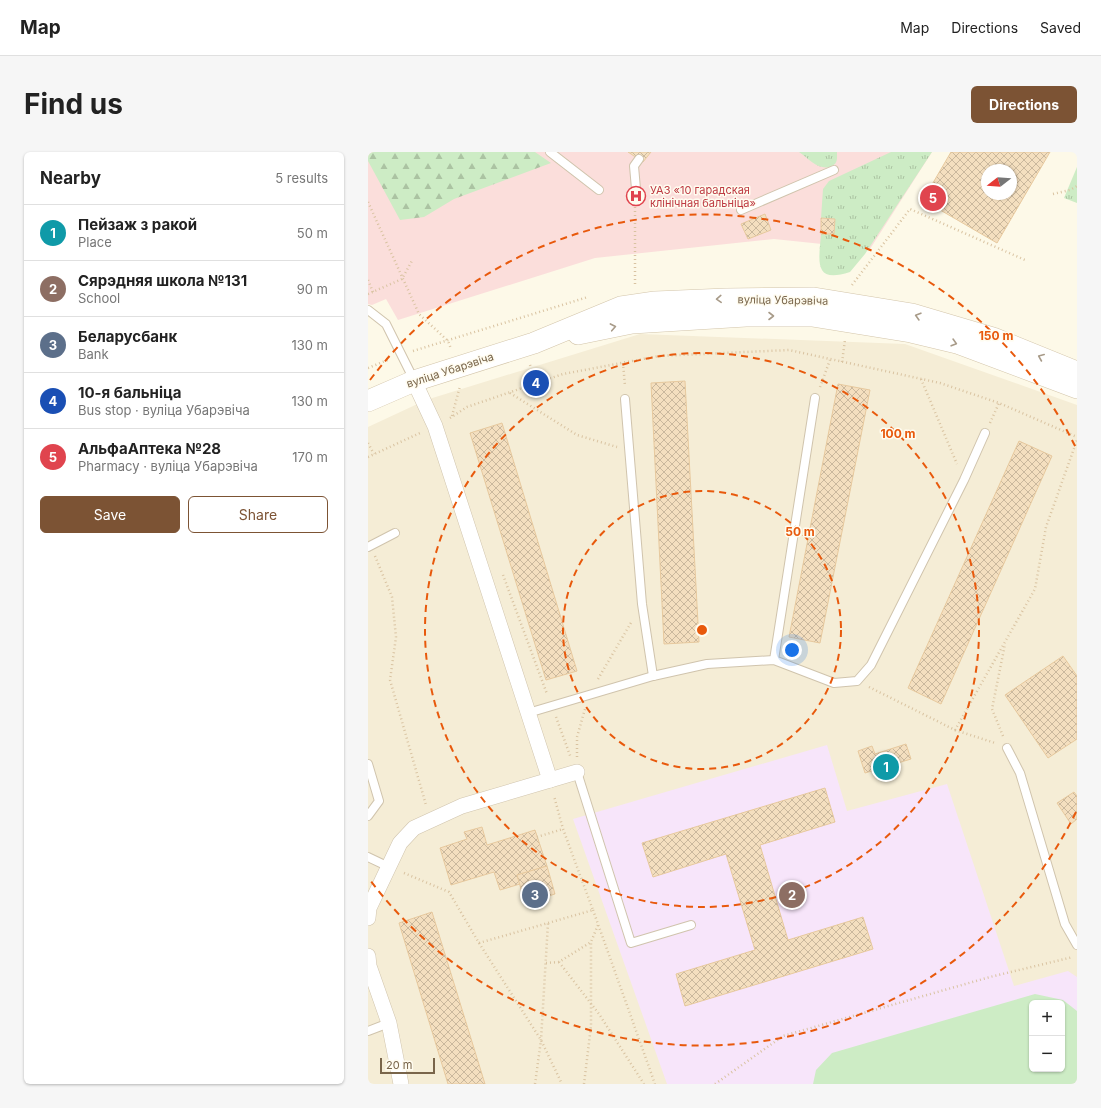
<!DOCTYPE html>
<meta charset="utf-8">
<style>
:root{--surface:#fff;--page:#f6f6f6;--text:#222;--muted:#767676;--line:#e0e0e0;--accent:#7c5334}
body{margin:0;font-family:Inter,sans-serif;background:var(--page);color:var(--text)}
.controls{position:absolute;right:12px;bottom:12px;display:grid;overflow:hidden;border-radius:6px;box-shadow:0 1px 3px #0004}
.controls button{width:36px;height:36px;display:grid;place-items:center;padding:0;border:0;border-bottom:1px solid var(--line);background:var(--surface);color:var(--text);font:20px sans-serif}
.compass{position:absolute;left:613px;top:12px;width:36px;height:36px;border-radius:50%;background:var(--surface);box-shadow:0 1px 3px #0004;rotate:253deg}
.scale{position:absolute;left:12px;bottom:10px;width:55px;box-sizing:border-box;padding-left:4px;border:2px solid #79654a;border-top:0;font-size:11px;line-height:14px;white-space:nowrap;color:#79654a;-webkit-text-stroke:3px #fffcf0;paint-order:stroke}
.you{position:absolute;left:424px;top:498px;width:14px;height:14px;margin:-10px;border:3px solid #fff;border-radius:50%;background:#1a73e8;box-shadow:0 0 0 6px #1a73e833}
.badge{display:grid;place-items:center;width:26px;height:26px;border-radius:50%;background:var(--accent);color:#fff;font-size:13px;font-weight:700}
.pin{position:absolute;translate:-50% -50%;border:2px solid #fff;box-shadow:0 1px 4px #0006}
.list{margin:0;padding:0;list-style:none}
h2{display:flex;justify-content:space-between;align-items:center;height:52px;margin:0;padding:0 16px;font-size:17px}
h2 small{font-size:13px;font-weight:400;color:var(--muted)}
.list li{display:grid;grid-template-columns:26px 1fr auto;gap:12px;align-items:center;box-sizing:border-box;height:56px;padding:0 16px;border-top:1px solid var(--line)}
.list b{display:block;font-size:15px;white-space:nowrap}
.list p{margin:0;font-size:13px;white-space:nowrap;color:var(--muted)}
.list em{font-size:13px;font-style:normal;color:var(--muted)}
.actions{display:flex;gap:8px;padding:12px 16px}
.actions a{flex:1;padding:9px 0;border:1px solid var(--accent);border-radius:6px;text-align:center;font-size:14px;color:var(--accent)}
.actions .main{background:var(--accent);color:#fff}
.map{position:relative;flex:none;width:709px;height:932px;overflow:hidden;border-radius:6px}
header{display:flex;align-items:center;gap:24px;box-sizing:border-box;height:56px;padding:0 20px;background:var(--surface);border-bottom:1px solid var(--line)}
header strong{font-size:19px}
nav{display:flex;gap:22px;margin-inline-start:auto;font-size:14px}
.intro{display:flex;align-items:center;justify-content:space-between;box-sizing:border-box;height:96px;padding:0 24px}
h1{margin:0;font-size:28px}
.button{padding:10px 18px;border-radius:6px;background:var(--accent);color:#fff;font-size:14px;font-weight:700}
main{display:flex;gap:24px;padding:0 24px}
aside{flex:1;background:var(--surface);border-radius:6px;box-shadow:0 1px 3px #0004}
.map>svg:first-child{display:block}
</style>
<header>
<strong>Map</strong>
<nav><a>Map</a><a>Directions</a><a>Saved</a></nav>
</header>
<div class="intro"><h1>Find us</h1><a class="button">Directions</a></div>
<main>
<aside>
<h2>Nearby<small>5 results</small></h2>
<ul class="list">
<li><span class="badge" style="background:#0f9aa8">1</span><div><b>Пейзаж з ракой</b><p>Place</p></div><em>50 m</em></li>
<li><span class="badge" style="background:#8d6e63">2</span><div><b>Сярэдняя школа №131</b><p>School</p></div><em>90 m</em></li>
<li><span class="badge" style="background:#5c6f8a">3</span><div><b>Беларусбанк</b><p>Bank</p></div><em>130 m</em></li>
<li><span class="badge" style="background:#1a4fb4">4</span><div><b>10-я бальніца</b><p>Bus stop · вуліца Убарэвіча</p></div><em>130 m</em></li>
<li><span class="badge" style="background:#e0444e">5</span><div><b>АльфаАптека №28</b><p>Pharmacy · вуліца Убарэвіча</p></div><em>170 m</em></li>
</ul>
<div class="actions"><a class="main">Save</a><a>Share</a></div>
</aside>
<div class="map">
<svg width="709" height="932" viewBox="0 0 709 932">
<defs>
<pattern id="grass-tufts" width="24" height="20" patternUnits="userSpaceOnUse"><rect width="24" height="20" fill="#cdecc5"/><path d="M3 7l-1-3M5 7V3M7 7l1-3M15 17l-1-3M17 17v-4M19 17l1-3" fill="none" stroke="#abc3a2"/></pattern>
<pattern id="forest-firs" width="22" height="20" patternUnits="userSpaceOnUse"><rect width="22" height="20" fill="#cdecc5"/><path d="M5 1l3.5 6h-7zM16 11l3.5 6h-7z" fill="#abc3a2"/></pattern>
<pattern id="building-cross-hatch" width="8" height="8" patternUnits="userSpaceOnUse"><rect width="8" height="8" fill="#f4dfbf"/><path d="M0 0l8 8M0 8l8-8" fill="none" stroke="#cab89d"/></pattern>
</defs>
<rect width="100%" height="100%" fill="#fdf9e8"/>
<!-- residential -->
<path fill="#f5edd6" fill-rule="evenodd" d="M272,182l265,10 172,61v679h-709v-657l58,-27zM664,851h30v66h-30z"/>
<!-- education -->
<path fill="#f7e5fa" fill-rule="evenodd" d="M459,593l20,66 100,-27 67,202 54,-15 9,6v107h-410l-94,-265zM664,851h30v66h-30z"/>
<!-- medical -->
<path fill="#fbdedb" d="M0,0h564l-62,97 -96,-10 -179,19 -197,62 -12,-21 -14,6 -4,-1z"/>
<!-- grass -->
<g fill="url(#grass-tufts)">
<path d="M431,0h38c0,6 1,11 -5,14 -12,6 -23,-7 -33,-14z"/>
<path d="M523,0h41l-67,102 -15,18c-37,12 -31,-11 -29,-38h13l1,-15 -14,-1 2,-29 6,-8z"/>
<path d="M709,15v36l-13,-5z"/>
</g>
<!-- forest -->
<path fill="url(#forest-firs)" d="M0,0h167l16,11 -97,36 -30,18 -24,3 -32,-59z"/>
<!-- pitch -->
<path fill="#cdecc5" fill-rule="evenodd" d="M667,842l28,6 14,11v73h-264l3,-14 16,-17zM664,851h30v66h-30z"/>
<!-- building -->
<g fill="url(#building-cross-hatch)" stroke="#e7c99e" fill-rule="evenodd">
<path d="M260,0h23l-8,10z"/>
<path d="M583,0h99l-53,91 -74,-43zM619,18h24v24h-24z"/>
<path d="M397,62l6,16 -23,9 -7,-15z"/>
<path d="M453,66l14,1 -1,15h-13z"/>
<path d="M317,229l14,261 -35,2 -13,-261z"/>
<path d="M470,232l32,6 -50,253 -31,-6z"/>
<path d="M134,271l75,248 -31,9 -76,-247z"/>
<path d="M651,289l33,15 -111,248 -33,-16z"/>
<path d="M695,504l14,20v63l-29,19 -43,-63z"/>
<path d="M538,592l5,15 -46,14 -7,-22 14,-5 3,8z"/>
<path d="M457,636l10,34 -75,23 28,95 75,-23 10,32 -188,57 -9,-32 79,-24 -29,-96 -73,23 -11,-34z"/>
<path d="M706,640l3,4v23l-6,5 -14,-21z"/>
<path d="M114,675l5,18 48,-15 12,36 -30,9 3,9 -20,6 -6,-18 -43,13 -11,-37 27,-9 -3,-7z"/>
<path d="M179,714l8,28 -30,9 -8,-28z"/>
<path d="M64,760l53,172h-37l-49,-161z"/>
</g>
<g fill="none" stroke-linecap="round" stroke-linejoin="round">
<defs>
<g id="lane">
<path d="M182,0l49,38"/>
<path d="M268,37l-2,-23 5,-7"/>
<path d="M373,58l93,-40"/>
<path d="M0,158l18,14 28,56"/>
<path d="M257,247l17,205 11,72"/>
<path d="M0,395l27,-14"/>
<path d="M406,508l41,-262"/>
<path d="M160,561l125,-37 54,-12 67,-4 60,23 23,-2 14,-16 93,-185 21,-47"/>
<path d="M639,596l13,25 45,151 12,21"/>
<path d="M0,612l11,37 -11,15"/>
<path d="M209,620l54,171 60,-18"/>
<path d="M0,705l21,10"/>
<path d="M0,879l21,-8"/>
</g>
<g id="street">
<path d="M46,229l21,45 115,354"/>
<path d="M0,766l1,-10 31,-65 14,-15 48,-22 115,-34"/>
<path d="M0,804l1,10 20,57 12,61"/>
</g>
<g id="secondary">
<path d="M210,182l54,-11 114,-7h66l99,16 46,11 120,45"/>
<path d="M0,249l46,-20 120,-38 87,-36 34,-5 71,-3 88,-1 98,16 81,24 84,34"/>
</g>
</defs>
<!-- lane casing -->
<use href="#lane" stroke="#d0c4ad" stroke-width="10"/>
<!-- street casing -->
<use href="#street" stroke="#d0c4ad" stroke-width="16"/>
<!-- secondary casing -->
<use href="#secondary" stroke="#d3c5aa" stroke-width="22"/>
<!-- path -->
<g stroke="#d9c3a1" stroke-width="2.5" stroke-dasharray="1 3" stroke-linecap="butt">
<path d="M685,42l17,-4 7,-4"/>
<path d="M0,50l51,112 29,27 3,8"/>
<path d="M0,128l5,12"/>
<path d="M267,132v-82"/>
<path d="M484,133l58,-76 115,51"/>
<path d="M0,142l34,-15 11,-20"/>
<path d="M45,199l175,-54"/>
<path d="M474,210l3,-22"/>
<path d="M255,211l2,23"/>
<path d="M162,213l6,18"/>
<path d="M0,216l22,-9"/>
<path d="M553,227l36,85"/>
<path d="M452,235l10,-27"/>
<path d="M142,241l67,42 40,12"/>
<path d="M84,264l8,-30"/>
<path d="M82,266l17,-11 96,-33 96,-18 130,-6 151,33 59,20 78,34"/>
<path d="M622,271l9,-20"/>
<path d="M0,291l6,11"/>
<path d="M0,305l52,-24"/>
<path d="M7,404l17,41 4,40 -6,43 36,125"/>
<path d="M135,423l44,119"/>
<path d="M230,527l34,-58"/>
<path d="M501,535l86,43 80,-141 11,-62 31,-87"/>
<path d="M188,565l15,41"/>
<path d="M587,578l40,13"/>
<path d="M635,584l-11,-27 13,-65"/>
<path d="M209,605v-20l8,-28"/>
<path d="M169,685l26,-8"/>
<path d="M36,721l45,19 30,51 62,97 21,44"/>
<path d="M225,758l62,174"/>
<path d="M111,791l114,-33 -30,-81 -9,-33"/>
<path d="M191,810l40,52 45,70"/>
<path d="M178,811l13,-1 32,-20 7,-17"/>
<path d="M167,932l6,-44 7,-117"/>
<path d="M216,932l7,-58v-84"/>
<path d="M347,932l68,-48 207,-59 83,-20"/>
</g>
<!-- lane -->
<use href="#lane" stroke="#fff" stroke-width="8"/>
<!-- street -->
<use href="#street" stroke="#fff" stroke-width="15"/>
<!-- secondary -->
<use href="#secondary" stroke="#fff" stroke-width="21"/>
</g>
<!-- one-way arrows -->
<defs><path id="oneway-chevron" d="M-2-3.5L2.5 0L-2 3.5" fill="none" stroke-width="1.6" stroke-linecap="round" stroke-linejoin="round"/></defs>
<g stroke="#a89b89">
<use href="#oneway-chevron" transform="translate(351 147) rotate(177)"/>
<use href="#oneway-chevron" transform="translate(403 164)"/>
<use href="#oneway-chevron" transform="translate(550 164) rotate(-164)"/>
<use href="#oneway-chevron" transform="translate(245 175) rotate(-11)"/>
<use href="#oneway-chevron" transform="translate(586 191) rotate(16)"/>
<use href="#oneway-chevron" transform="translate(673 205) rotate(-157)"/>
</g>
<!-- distance rings -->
<g fill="none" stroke="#e8590c" stroke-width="2" stroke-dasharray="7 5">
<circle cx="334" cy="478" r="139"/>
<circle cx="334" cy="478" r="277"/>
<path d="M708 660A416 416 0 0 1 2 728M2 228A416 416 0 0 1 708 296"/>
</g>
<!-- icons -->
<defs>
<symbol id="hospital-ring" viewBox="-11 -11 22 22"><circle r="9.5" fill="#fffcf0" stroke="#e0444e" stroke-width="1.5"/><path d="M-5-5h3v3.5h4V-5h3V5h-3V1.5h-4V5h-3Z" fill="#e0444e"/></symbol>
</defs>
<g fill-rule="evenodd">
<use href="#hospital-ring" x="257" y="33" width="22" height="22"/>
</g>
<g text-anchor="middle" stroke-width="3" stroke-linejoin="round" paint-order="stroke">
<!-- health labels -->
<g font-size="11" fill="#be3a42" stroke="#fffcf0" text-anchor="start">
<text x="282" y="42">УАЗ «10 гарадская<tspan x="282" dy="13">клінічная бальніца»</tspan></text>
</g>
<!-- street labels -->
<g font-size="11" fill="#79654a" stroke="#fffcf0">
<text transform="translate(415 148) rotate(1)" y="4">вуліца Убарэвіча</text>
<text transform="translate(82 218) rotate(-18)" y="4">вуліца Убарэвіча</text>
</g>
</g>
<circle cx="334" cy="478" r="6" fill="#e8590c" stroke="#fffcf0" stroke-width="2"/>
<g font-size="12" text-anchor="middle" font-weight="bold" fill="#e8590c" stroke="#fffcf0" stroke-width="3" stroke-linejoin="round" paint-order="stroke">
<text x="628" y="188">150 m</text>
<text x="530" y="286">100 m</text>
<text x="432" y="384">50 m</text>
</g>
</svg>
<div class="controls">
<button>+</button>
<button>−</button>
</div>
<svg class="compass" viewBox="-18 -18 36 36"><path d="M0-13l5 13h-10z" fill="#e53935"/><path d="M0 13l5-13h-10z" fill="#767676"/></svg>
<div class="scale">20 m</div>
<div class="you"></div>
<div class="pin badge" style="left:518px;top:615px;background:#0f9aa8">1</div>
<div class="pin badge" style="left:424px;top:743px;background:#8d6e63">2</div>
<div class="pin badge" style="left:167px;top:743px;background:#5c6f8a">3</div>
<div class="pin badge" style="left:168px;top:231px;background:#1a4fb4">4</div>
<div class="pin badge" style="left:565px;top:46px;background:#e0444e">5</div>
</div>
</main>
